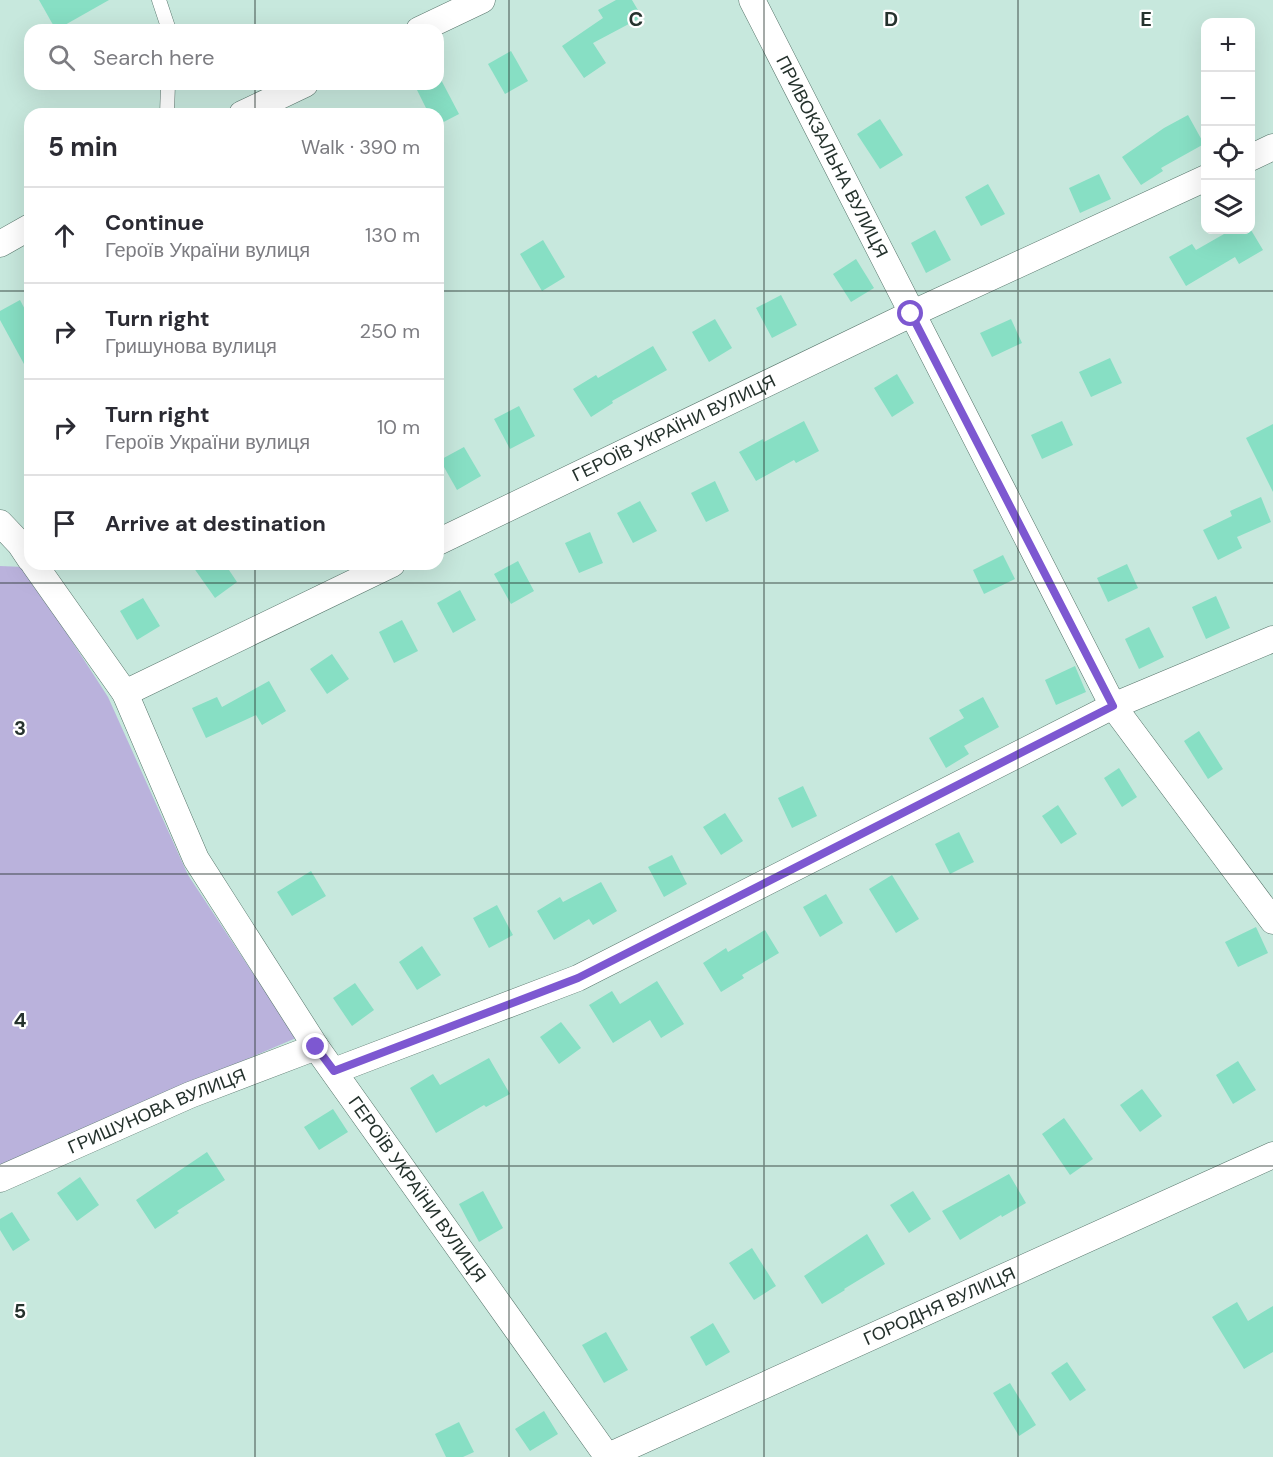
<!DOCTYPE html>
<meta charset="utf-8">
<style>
:root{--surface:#fff;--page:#f7f7f7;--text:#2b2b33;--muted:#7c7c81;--line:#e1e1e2}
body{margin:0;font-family:"DM Sans",sans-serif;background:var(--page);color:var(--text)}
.controls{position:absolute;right:18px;top:18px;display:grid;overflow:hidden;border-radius:12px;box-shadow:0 6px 24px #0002}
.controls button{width:54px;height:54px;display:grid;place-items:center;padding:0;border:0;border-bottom:2px solid var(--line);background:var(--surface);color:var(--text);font:30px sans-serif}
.stop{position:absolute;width:18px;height:18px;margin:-14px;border:4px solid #7d58d1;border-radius:50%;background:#fff}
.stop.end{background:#7d58d1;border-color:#fff;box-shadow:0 2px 6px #0008}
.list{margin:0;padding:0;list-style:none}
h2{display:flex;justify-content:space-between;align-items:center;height:78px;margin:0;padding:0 24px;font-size:26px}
h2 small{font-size:20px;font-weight:400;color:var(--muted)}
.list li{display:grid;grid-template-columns:39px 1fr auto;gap:18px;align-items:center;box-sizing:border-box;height:96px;padding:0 24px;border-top:2px solid var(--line)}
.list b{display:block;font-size:22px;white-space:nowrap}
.list p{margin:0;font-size:20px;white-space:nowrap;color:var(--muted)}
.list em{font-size:20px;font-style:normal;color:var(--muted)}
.icon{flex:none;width:33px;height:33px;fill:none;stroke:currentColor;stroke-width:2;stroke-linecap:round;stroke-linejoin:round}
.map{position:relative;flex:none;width:1273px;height:1457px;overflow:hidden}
.search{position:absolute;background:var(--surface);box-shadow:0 6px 24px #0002;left:24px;top:24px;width:420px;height:66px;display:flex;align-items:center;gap:15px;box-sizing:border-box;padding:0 21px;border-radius:18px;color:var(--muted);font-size:22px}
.panel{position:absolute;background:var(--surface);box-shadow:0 6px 24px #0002;left:24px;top:108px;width:420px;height:462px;border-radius:18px}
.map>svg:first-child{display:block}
</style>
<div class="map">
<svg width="1273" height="1457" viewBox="0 0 1273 1457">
<rect width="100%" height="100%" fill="#c7e8dd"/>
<!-- green -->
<path fill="#bab2dc" d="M0,566l24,1 84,130 80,178 108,163 -296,127z"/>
<!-- building -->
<g fill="#87dfc4">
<path d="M39,0h70l-53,30z"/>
<path d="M616,0h16l10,17 -49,26 13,20 -22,15 -22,-32 41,-28 -5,-8z"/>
<path d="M511,51l17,30 -23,13 -17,-30z"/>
<path d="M438,74l21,40 -21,11v-11h-9l-12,-24 11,-6h10z"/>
<path d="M1188,115l16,29 -43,24 2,3 -22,14 -19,-28 42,-29z"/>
<path d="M880,119l23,36 -23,14 -23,-35z"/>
<path d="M1099,174l12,25 -31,14 -11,-25z"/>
<path d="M988,184l17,30 -24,12 -16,-29z"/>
<path d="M935,230l16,30 -25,13 -15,-30z"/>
<path d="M1231,230h20l12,20 -24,14 -4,-7 -49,29 -17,-29 23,-13 4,6z"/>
<path d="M543,240l22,37 -23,14 -22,-37z"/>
<path d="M856,259l18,29 -23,14 -18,-28z"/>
<path d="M781,295l16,30 -25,13 -16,-30z"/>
<path d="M20,300l10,19v56l-30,-55v-9z"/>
<path d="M715,319l17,29 -23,14 -17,-30z"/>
<path d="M1011,319l11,24 -30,14 -12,-24z"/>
<path d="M653,346l14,24 -55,31 1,2 -22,14 -18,-28 23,-14 2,3z"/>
<path d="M1110,358l12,25 -31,14 -12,-25z"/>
<path d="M897,374l17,29 -22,14 -18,-29z"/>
<path d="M519,406l16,30 -25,13 -16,-30z"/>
<path d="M804,421l15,30 -23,12 -2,-3 -38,21 -17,-29 24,-13 1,3z"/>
<path d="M1062,421l11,24 -31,14 -11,-24z"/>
<path d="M1273,424v68l-27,-54z"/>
<path d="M464,447l17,29 -24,14 -17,-30z"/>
<path d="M715,481l14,30 -23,11 -15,-29z"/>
<path d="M1261,497l10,25 -34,15 5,11 -24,12 -15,-30 29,-14 -2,-5z"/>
<path d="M640,501l17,30 -24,12 -16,-30z"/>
<path d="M590,532l13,31 -24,10 -14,-30z"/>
<path d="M1003,555l12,24 -31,15 -11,-24z"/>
<path d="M518,561l16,30 -23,13 -17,-30z"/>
<path d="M191,564h34l12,18 -22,16z"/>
<path d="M1127,564l11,24 -30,14 -11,-24z"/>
<path d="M460,590l16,30 -23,13 -16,-30z"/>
<path d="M1216,596l14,32 -24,11 -14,-32z"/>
<path d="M143,598l17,28 -23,14 -17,-29z"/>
<path d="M402,620l16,31 -24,12 -15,-31z"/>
<path d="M1149,627l15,30 -25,12 -14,-30z"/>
<path d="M332,654l17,25 -22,15 -17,-25z"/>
<path d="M1075,666l11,26 -30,13 -11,-25z"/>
<path d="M269,681l17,30 -24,14 -6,-10 -50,23 -14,-30 25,-11 5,10z"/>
<path d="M983,697l16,30 -35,19 5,8 -23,14 -17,-30 35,-20 -5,-8z"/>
<path d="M1199,731l24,38 -15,10 -24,-38z"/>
<path d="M1119,768l18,29 -15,10 -18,-29z"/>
<path d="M803,786l14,30 -25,12 -14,-30z"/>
<path d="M1058,805l19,29 -16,10 -19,-28z"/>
<path d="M725,813l18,28 -22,14 -18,-28z"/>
<path d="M959,832l15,30 -24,12 -15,-30z"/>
<path d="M672,855l15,29 -23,13 -16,-30z"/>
<path d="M311,871l15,25 -34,20 -15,-24z"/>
<path d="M892,875l27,44 -23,14 -27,-44z"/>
<path d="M601,882l16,29 -24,14 -4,-6 -35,21 -17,-29 23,-14 3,5z"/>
<path d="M826,894l17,29 -23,14 -17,-30z"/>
<path d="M497,905l16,30 -24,13 -16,-30z"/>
<path d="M1256,927l12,26 -30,14 -13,-25z"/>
<path d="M765,930l14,23 -37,22 2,3 -23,14 -18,-29 23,-15 2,4z"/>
<path d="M422,946l19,29 -24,15 -18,-28z"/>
<path d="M657,981l27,43 -23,14 -11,-18 -37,23 -24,-38 23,-14 8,13z"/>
<path d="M355,983l19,27 -22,16 -19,-28z"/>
<path d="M561,1022l20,26 -22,16 -19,-27z"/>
<path d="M489,1058l21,36 -24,13 -2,-2 -48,28 -26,-45 23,-14 7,11z"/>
<path d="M1238,1061l18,29 -23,14 -17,-29z"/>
<path d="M1142,1089l20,27 -22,16 -20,-27z"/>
<path d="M333,1109l15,23 -29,18 -15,-23z"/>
<path d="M1064,1118l29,41 -23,16 -28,-41z"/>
<path d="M207,1152l18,28 -48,31 2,2 -24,16 -19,-29z"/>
<path d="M1009,1174l17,29 -24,14 -1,-2 -41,25 -18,-29z"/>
<path d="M80,1177l19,28 -22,16 -20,-28z"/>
<path d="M483,1191l20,37 -24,14 -20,-38z"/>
<path d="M913,1191l18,28 -22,14 -19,-28z"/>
<path d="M12,1212l18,28 -17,11 -13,-21v-11z"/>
<path d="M867,1234l18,30 -41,25 1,1 -23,14 -18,-28z"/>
<path d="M752,1248l24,38 -22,14 -25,-37z"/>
<path d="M1237,1302l11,19 25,-15v46l-29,17 -32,-52z"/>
<path d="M713,1323l17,29 -24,14 -16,-29z"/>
<path d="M606,1332l22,38 -24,13 -22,-38z"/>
<path d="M1067,1362l19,28 -16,11 -19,-28z"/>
<path d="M1010,1383l26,42 -17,11 -26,-43z"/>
<path d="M544,1411l14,23 -28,17 -15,-22z"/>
<path d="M459,1422l15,30 -11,5h-17l-11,-23z"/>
</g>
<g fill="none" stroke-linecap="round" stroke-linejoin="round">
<defs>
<g id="lane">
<path d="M159,0l10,30"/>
<path d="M167,114l1,-30"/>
</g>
<g id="street">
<path id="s1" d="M752,0l361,706 160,215"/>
<path d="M419,30l63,-30"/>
<path d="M242,114l63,-30"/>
<path d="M1250,158l23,-11"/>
<path d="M0,244l30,-17"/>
<path d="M0,523l20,21 10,15"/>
<path id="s2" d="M438,542l473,-228 295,-136"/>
<path id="s3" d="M34,564l91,129 71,166 120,188 291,409"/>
<path d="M125,693l267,-129"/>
<path d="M334,1071l244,-93 535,-272 160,-67"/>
<path id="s4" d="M0,1179l190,-84 126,-48"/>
<path id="s5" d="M606,1457l667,-302"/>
</g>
</defs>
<!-- lane casing -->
<use href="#lane" stroke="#57756b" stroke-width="15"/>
<!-- street casing -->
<use href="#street" stroke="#57756b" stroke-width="27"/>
<!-- lane -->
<use href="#lane" stroke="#fff" stroke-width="14"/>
<!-- street -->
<use href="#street" stroke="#fff" stroke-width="26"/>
</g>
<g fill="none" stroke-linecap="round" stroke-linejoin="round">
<!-- route -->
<path stroke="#7d58d1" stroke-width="8" d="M316,1047l18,24 244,-93 535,-272 -202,-392"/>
</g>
<!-- grid -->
<path fill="none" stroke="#25322d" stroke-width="1.5" stroke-opacity="0.55" d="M255,0v30M509,0v1457M764,0v1457M1018,0v1457M255,84v30M0,291h30M438,291h835M255,564v893M0,583h1273M0,874h1273M0,1166h1273"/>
<g text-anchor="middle" stroke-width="4.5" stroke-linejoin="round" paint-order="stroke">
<!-- street labels -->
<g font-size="18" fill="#25322d" stroke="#fff">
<text dy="6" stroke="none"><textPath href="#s1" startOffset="176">ПРИВОКЗАЛЬНА ВУЛИЦЯ</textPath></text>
<text dy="6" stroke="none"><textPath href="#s2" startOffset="262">ГЕРОЇВ УКРАЇНИ ВУЛИЦЯ</textPath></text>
<text dy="6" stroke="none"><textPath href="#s4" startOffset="171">ГРИШУНОВА ВУЛИЦЯ</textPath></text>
<text dy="6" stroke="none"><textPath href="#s3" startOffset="736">ГЕРОЇВ УКРАЇНИ ВУЛИЦЯ</textPath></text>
<text dy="6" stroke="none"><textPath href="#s5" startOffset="366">ГОРОДНЯ ВУЛИЦЯ</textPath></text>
</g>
</g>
<g font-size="20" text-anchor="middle" font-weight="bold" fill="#25322d" stroke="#fff" stroke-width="4.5" stroke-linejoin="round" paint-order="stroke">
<text x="636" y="26">C</text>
<text x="891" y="26">D</text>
<text x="1146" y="26">E</text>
<text x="20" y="735">3</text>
<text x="20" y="1027">4</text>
<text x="20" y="1318">5</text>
</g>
</svg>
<div class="controls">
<button>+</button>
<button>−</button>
<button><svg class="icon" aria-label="locate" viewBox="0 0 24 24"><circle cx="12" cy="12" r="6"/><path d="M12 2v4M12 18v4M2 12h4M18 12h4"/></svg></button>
<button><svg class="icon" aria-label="layers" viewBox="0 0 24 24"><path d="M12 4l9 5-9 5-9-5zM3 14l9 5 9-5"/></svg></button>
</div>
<div class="stop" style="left:911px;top:314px"></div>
<div class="stop end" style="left:316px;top:1047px"></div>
<div class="search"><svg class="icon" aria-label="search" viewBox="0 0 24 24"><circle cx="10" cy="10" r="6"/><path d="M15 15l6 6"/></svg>Search here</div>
<section class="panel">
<h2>5 min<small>Walk · 390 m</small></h2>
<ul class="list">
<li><svg class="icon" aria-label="ahead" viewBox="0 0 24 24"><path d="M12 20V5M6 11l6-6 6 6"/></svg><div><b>Continue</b><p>Героїв України вулиця</p></div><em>130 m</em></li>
<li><svg class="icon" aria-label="right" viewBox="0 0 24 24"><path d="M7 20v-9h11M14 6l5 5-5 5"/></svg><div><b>Turn right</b><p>Гришунова вулиця</p></div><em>250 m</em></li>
<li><svg class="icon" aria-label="right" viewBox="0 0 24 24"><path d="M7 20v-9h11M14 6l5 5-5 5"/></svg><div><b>Turn right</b><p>Героїв України вулиця</p></div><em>10 m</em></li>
<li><svg class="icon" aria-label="arrive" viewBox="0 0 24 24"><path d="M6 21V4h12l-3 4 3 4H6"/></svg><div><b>Arrive at destination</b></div></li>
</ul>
</section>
</div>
